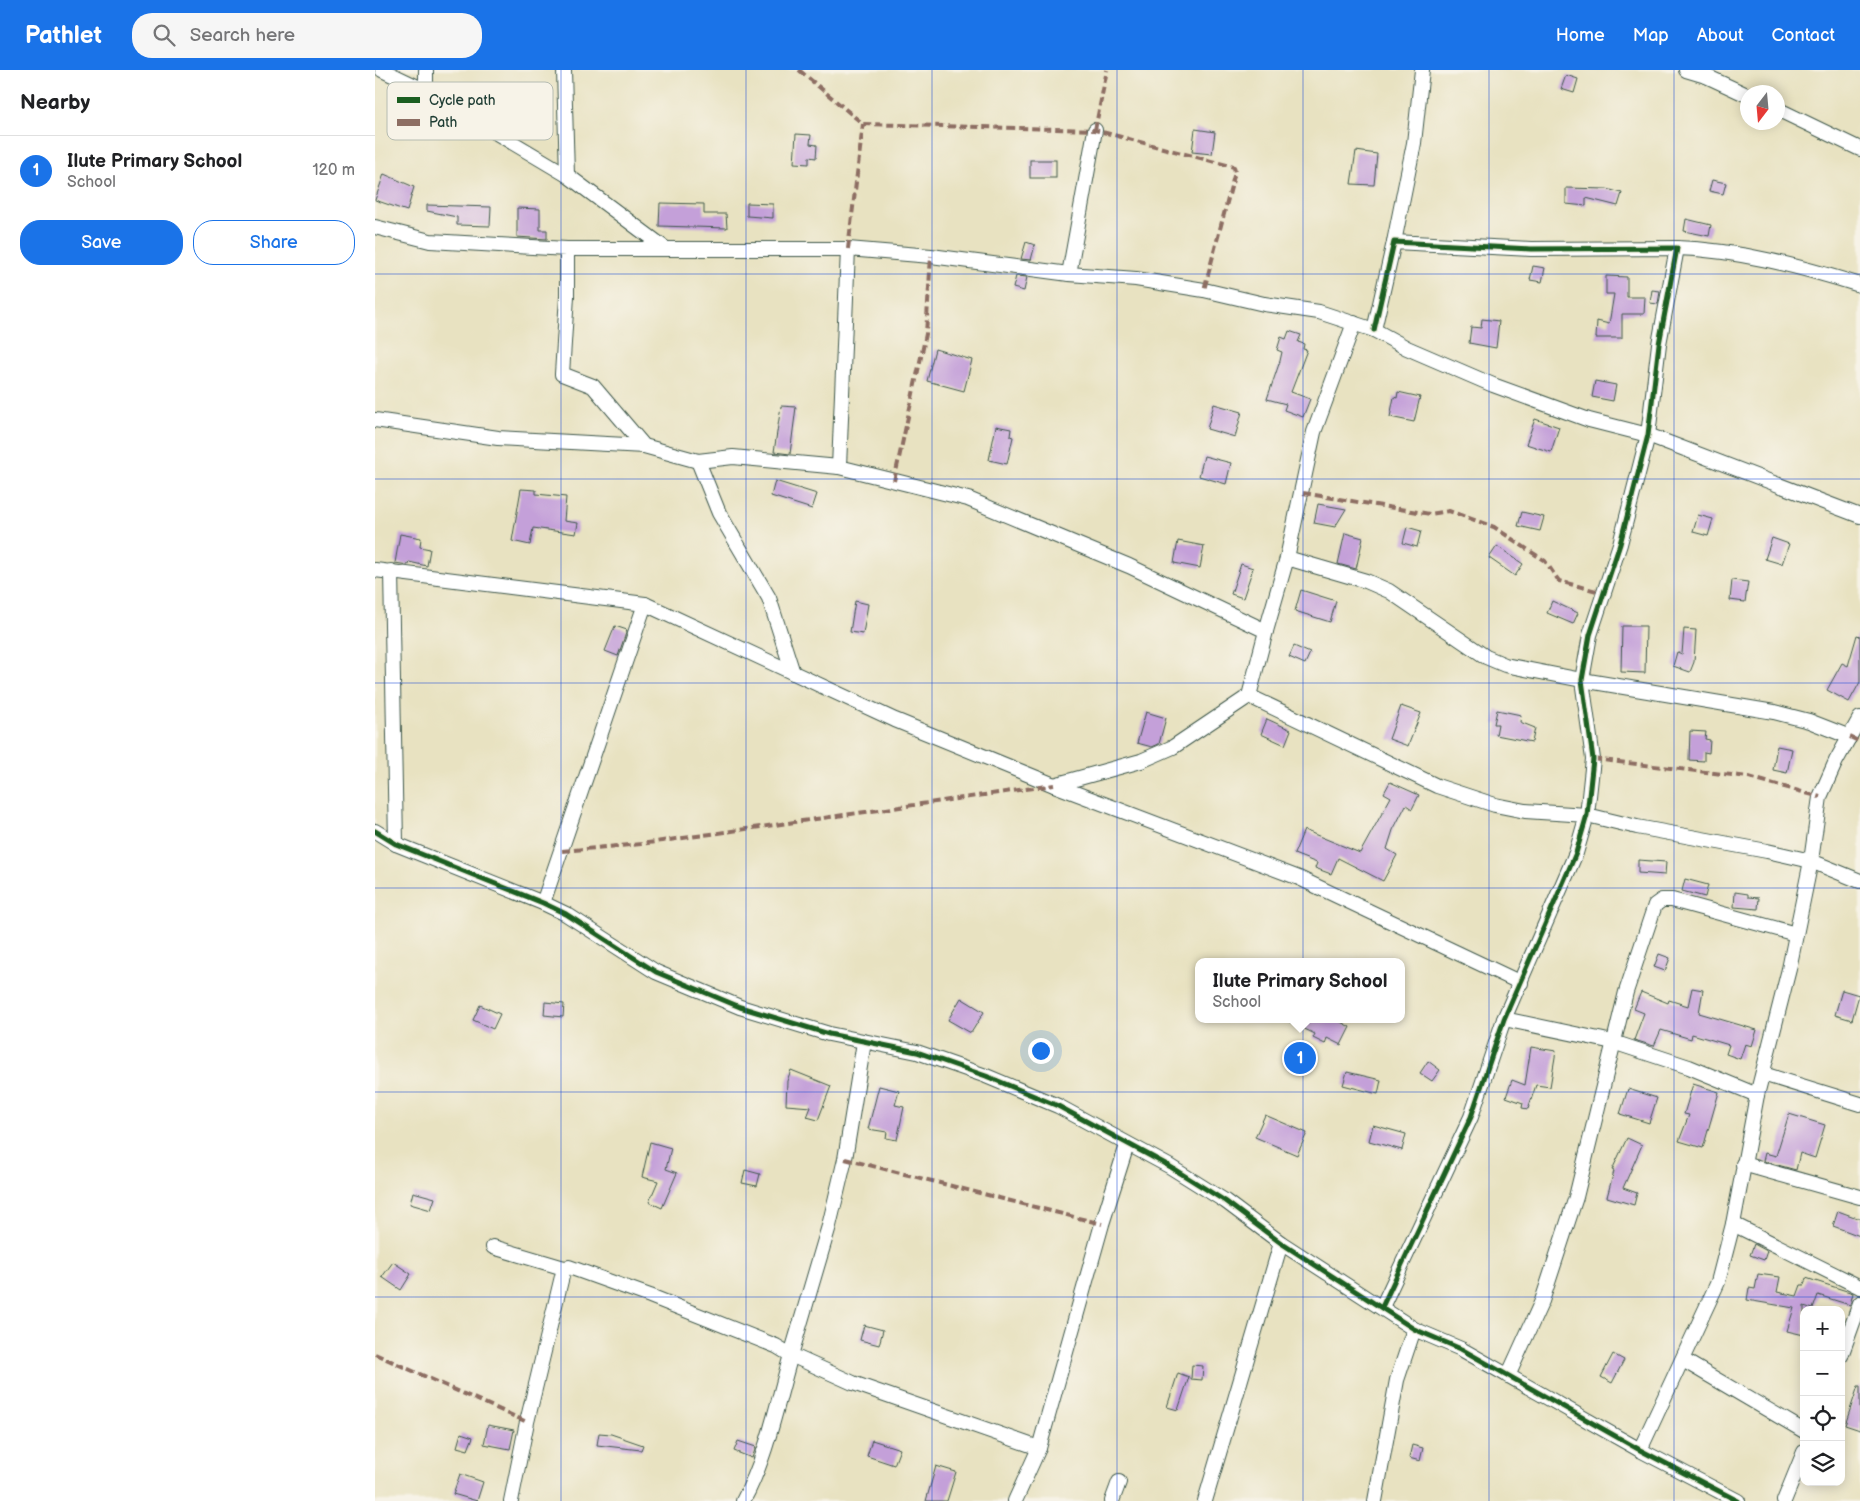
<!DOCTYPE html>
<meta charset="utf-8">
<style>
:root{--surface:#fff;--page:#f6f6f6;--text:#202124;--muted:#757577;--line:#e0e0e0;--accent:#1a73e8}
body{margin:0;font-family:"Balsamiq Sans",sans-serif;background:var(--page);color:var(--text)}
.controls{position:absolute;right:15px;bottom:15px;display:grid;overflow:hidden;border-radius:10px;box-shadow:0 2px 12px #0003}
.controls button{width:45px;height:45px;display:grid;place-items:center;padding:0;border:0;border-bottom:1px solid var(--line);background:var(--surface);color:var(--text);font:25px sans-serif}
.compass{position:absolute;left:1365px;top:15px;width:45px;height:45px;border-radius:50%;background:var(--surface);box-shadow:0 2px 12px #0003;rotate:196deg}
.you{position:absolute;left:665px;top:980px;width:18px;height:18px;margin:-12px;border:4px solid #fff;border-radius:50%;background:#1a73e8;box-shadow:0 0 0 8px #1a73e833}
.badge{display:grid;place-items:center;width:32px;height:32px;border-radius:50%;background:var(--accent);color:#fff;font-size:16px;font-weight:700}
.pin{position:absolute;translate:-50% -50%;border:2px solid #fff;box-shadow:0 1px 5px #0006}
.popup{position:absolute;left:820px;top:888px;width:210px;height:65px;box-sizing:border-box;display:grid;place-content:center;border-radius:10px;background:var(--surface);filter:drop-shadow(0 1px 4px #0005);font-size:16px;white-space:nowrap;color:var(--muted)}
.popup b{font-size:19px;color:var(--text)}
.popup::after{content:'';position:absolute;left:50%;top:100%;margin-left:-10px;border:10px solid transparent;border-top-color:var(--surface)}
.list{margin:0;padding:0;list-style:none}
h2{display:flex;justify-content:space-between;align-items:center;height:65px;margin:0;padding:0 20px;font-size:21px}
h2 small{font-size:16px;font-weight:400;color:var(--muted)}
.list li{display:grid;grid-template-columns:32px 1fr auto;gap:15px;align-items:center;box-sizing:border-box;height:70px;padding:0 20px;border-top:1px solid var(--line)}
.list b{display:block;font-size:19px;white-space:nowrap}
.list p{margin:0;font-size:16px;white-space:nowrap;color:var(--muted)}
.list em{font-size:16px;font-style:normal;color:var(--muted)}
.actions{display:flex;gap:10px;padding:15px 20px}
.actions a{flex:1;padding:11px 0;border:1px solid var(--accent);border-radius:20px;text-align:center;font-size:18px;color:var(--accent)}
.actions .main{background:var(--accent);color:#fff}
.icon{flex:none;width:28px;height:28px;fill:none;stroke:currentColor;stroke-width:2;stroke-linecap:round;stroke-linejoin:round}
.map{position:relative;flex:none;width:1485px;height:1431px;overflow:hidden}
header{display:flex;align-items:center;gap:30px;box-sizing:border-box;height:70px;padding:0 25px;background:var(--accent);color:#fff}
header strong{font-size:24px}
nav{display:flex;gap:28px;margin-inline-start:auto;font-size:18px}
.search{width:350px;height:45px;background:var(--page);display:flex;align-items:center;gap:12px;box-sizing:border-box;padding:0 18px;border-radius:20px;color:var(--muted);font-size:19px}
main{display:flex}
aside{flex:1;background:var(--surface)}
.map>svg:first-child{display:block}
</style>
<header>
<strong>Pathlet</strong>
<div class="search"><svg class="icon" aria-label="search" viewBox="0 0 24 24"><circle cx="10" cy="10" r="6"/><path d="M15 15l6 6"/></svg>Search here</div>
<nav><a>Home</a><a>Map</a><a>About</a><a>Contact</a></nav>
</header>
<main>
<aside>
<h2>Nearby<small></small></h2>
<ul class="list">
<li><span class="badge">1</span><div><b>Ilute Primary School</b><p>School</p></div><em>120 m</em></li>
</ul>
<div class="actions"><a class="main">Save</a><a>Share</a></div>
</aside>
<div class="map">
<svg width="1485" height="1431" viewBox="0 0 1485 1431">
<rect width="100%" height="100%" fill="#f7f3e8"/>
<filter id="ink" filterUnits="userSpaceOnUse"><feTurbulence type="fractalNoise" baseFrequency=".02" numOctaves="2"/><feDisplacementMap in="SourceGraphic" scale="10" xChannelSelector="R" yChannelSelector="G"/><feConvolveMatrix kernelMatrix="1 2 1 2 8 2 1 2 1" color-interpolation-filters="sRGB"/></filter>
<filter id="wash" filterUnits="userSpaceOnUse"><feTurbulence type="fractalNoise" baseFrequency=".0096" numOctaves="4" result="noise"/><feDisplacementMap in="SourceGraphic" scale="20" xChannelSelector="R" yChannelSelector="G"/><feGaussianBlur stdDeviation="1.12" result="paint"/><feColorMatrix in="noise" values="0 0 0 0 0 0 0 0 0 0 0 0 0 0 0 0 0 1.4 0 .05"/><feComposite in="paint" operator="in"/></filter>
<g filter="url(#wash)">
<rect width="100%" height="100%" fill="#e8e2c1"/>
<g id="blocks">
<!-- building -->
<g fill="#c4a0d9">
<path d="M1191,5l12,4 -4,14 -13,-4z"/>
<path d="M820,59l20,3 -3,22 -20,-2z"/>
<path d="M421,64l15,1 -1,9 7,1 -1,13 -7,-1v7l-15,-1z"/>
<path d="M981,81l21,3 -3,31 -23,-1z"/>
<rect x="655" y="90" width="26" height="18"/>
<path d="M9,104l30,13 -7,24 -32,-11z"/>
<path d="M1337,110l14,3 -3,11 -14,-3z"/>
<path d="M1191,118l41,1 15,4 -4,13 -32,-8v8l-20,-2z"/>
<path d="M285,133l44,1v10h22l1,14 -68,-2z"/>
<path d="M372,133l26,1v14l-26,-2z"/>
<path d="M52,135l64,2 -1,19 -33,-1v-8l-30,-6z"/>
<path d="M142,138l23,1v21h7v9l-30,-2z"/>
<path d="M1311,149l25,6 -2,11 -25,-5z"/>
<path d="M651,172l9,3 -4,15 -10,-1z"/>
<path d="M1158,196l12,2 -3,14 -12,-2z"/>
<path d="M641,206l11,1 -3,14 -11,-3z"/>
<path d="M1231,206l21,1v20h18l-1,17h-22v24h-26l1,-17 12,3 5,-30h-8z"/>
<path d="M1277,220l8,1 -2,13 -8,-1z"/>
<path d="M1107,249l17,2 -3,27 -27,-5 2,-16 10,1z"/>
<path d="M914,261l12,4 -3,7 6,2 -1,5 4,1 -16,42 19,7 -7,18 -19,-7 2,-6 -19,-5 13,-38 2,-9 -5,-2 4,-13 5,2z"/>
<path d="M560,279l37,11 -8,31 -37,-10z"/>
<path d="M1220,311l21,4 -3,16 -21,-4z"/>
<path d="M1023,322l22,5 -6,25 -24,-5 4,-20 3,1z"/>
<path d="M839,334l28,8 -7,25 -28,-8z"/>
<path d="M406,336l15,1 -6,47 -16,-2z"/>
<path d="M1160,349l24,8 -8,25 -25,-8z"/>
<path d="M621,356l15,3 -1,7 3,1 -6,27 -18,-4z"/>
<path d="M829,386l27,7 -5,21 -27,-8z"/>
<path d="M400,411l42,13 -5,15 -41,-13z"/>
<path d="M146,419l15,1v4l30,3 -2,24 14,2 -2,11 -43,-6 -3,17 -18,-4z"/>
<path d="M943,434l28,5 -11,18 -21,-4z"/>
<path d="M1147,442l22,5 -4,14 -22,-5z"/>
<path d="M1323,445l15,4 -5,17 -15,-4z"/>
<path d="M1032,457l14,4 -4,16 -14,-4z"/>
<path d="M970,463l18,5 -7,31 -18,-5z"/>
<path d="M25,464l21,4 -1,9 10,2 -3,17 -18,-4 -1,3 -13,-2z"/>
<path d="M1397,468l17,6 -7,20 -17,-5z"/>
<path d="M803,471l26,5 -4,22 -26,-5z"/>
<path d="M1122,476l26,18 -8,12 -26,-18z"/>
<path d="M866,494l12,4 -10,30 -12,-4z"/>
<path d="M1357,510l16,2 -3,20 -15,-2z"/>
<path d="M926,520l35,11 -6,21 -35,-11z"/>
<path d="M480,531l13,3 -5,30 -13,-2z"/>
<path d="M1177,531l26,12 -5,11 -26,-11z"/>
<path d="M240,556l12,4 -9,26 -13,-5z"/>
<path d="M1247,556h24l-1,47 -24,-1z"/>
<path d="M1309,559l12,1 -2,32 -4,10 -17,-6 4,-14 5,2z"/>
<path d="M1482,565l3,1v46l-11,20 -22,-12 15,-27 6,3z"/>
<path d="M919,576l16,7 -5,11 -16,-7z"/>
<path d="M1026,636l20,7 -13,33 -19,-7z"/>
<path d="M1122,640l24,5 -1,7 15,6 -3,14 -36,-7 2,-11h-4z"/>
<path d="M771,642l20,6 -7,26 -7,3 -15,-4z"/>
<path d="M892,649l24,11 -6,15 -24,-11z"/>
<path d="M1315,661l16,1 -1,7 5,1 -1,13 -5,-1v9l-15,-1z"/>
<path d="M1402,676l15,3 -5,24 -14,-3z"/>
<path d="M1015,712l29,13 -7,14 -6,-4 -13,25 -6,19 10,6 -14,26 -45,-23 -7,16 -16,-6 2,-5 -23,-9 10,-24 56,23 31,-56 -7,-4z"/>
<path d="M1263,790l28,2 -1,13 -27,-2z"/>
<path d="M1310,809l23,6 -3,12 -23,-6z"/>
<path d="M1360,822l13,2v3l11,1 -1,11 -24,-2z"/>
<path d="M1284,884l11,4 -5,13 -11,-4z"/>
<path d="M1317,918l11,2 -4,23 58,17 -5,16 -7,-2 -5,15 -14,-5 3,-9 -37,-11 -1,5 -30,-9 -7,16 -20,-6 10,-27 -10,-4 7,-17 27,11 1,-3 19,6z"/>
<path d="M1467,920l17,5 -7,25 -17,-5z"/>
<path d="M586,928l23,14 -13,21 -23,-13z"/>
<path d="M170,932l19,2 -1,13 -19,-2z"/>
<path d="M105,935l20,9 -7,15 -20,-9z"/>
<path d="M909,949h51l15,8 -9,18 -14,-7 -2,6 -12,-6 2,-4z"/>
<path d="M1156,977l25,4 -6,36 -14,-2 -8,24 -6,-1 1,-5 -17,-6 6,-17 13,5z"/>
<path d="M1053,991l12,9 -8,11 -12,-8z"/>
<path d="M416,1000l40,16 -13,34 -11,-3 4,-10 -25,-2 1,-24z"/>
<path d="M972,1002l34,8 -3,14 -35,-9z"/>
<path d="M1318,1014l26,8 -16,56 -24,-7 10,-26 -5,-1z"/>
<path d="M504,1016l20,5 -4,14 9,2 -7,33 -11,-2 1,-6 -19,-3z"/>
<path d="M1253,1019l29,9 -8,25 -29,-9z"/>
<path d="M1414,1044l36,11 -10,33 -15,-5 -4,17 -33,-9 2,-8 11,3z"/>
<path d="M890,1045l42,18 -10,22 -42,-18z"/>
<path d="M998,1055l33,9 -4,16 -33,-9z"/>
<path d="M1252,1068l15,7 -19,43 14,5 -3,12 -27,-8 7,-26 -2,-1z"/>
<path d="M275,1072l21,6 -5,21 11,4 -15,35 -13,-6 9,-21 -16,-4z"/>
<path d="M370,1100l15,4 -3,12 -15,-3z"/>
<path d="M38,1122l22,6 -4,12 -21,-6z"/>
<path d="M1463,1141l22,8v17l-27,-10z"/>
<path d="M1379,1174l13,7 -3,9 -14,-5z"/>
<path d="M18,1192l18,12 -10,16 -19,-13z"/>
<path d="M1383,1204l22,3 -3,15 20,4 4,-11h3l2,-7 47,15 -3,12 -32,-10 -5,14 -9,-3v29l-17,-4 7,-23 -47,-8 2,-12 6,1z"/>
<path d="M489,1255l19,5 -4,15 -19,-5z"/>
<path d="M1238,1284l11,6 -12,23 -11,-6z"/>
<path d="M817,1295l11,1 -1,14 -11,-1z"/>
<path d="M803,1303l11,4 -11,33 -11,-3z"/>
<path d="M1483,1316h2v44l-15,-5z"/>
<path d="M113,1355l26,5 -4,19 -26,-5z"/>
<path d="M86,1363l12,4 -5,13 -11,-3z"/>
<path d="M224,1363l12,1 32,11 -2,5 -44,-5z"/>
<path d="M497,1370l28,9 -6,16 -27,-9z"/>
<path d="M363,1371l18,6 -4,11 -18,-7z"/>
<path d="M1037,1375l11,3 -3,13 -11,-3z"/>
<path d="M561,1396l20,6 -9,29h-21z"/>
<path d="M85,1404l23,8 -6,19 -24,-7z"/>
</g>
</g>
</g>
<g filter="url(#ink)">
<use href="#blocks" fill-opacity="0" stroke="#3d5649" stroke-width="1"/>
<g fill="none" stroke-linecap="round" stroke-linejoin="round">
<defs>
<g id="minor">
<path d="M7,0l44,21"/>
<path d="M51,0v21l141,84 99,74"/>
<path d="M189,0l3,105"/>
<path d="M1311,0l20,6 41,19"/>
<path d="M1402,39l83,40"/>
<path d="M0,157l55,14 137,8v47l-5,78 31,12 51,60 54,15 35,-4 106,10 129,32 161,67 137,65 -17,65 -76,51 -32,14 -87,24"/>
<path d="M1019,172l20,-99 8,-73"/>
<path d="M1302,178c61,2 125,19 183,37"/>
<path d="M192,179h281l83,7 138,18 67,5 68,11 60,14 55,8 55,18 33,18 86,37 96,35 59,15 212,81"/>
<path d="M694,204l26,-144"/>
<path d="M999,260l20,-88 137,7 146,-1 -18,96 -11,91 -28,109 -30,91 -8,45 11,79 -6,56 -11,38 -72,166 -33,98 -89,190"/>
<path d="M0,350l123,18 146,8"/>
<path d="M323,391l21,52 50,85 24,75"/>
<path d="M464,397l9,-218"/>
<path d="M912,488l79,23 23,10 97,66 19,8 77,15 192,32 35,9 41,16"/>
<path d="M0,500l270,34 250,116 159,65 245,93 222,105"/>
<path d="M16,501l5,273"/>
<path d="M891,561l21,-73 27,-126 40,-109"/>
<path d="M874,626l188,90 58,19 30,6 62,4 50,12 130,24 44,10 49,20"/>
<path d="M0,761l21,13 147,59 23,11 90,58 84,35 89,27 88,18 69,24 72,30 111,60 56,35 56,42 133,86 47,20 179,101 98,51"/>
<path d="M168,833l102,-299"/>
<path d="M1129,949l109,23 76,25 68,28"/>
<path d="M489,972l-19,117 -16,67 -38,129 62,28 186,65"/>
<path d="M1388,1004l97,30"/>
<path d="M1368,1094l117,33"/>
<path d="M1358,1154l127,63"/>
<path d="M118,1177l71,21"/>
<path d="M1466,1286l19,-53"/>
<path d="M1308,1290l121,71"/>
<path d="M1133,1306l34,-75 34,-104 50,-205 29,-87 7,-5h10l124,34"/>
<path d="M1265,1380l78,-168 15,-58 24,-129 32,-126 22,-108 9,-64 16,-36 24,-43"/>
<path d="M136,1431l16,-79 37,-154 5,-1 81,29 126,50 15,9c-14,48 -24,102 -48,146"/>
<path d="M640,1431l24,-53 63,-224 25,-79"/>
<path d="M737,1431l7,-19"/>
<path d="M830,1431l76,-258"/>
<path d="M1000,1431l22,-121 17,-51"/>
<path d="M1409,1431l20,-49"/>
</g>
</defs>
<!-- minor casing -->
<use href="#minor" stroke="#3d5649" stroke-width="16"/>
<!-- minor -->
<use href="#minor" stroke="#fff" stroke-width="14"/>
<!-- quiet -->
<g stroke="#8d6e63" stroke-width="4" stroke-dasharray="8 4" stroke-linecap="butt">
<path d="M424,0l64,54 232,6 139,37 1,5 -31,118"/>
<path d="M720,60l12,-60"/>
<path d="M473,179l15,-125"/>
<path d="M519,411l32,-147 5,-78"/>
<path d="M928,423l127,21 19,-3 45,16 51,34 14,20 45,12"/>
<path d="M1475,667l10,5"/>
<path d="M1218,689l156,18 71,20"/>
<path d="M187,781l79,-7 413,-59"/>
<path d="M470,1089l257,65"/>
<path d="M0,1284l152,68"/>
</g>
<defs>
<g id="cycleway">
<path d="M999,260l20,-88 137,7 146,-1 -18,96 -11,91 -28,109 -30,91 -8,45 11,79 -6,56 -11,38 -72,166 -33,98 -89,190"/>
<path d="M0,761l21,13 147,59 23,11 90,58 84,35 89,27 88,18 69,24 72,30 111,60 56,35 56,42 133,86 47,20 179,101 98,51"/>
</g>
</defs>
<!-- cycleway casing -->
<use href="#cycleway" stroke="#f7f3e8" stroke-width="8"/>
<!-- cycleway -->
<use href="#cycleway" stroke="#1b5e20" stroke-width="5"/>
</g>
</g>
<!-- grid -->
<path fill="none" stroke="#1d4ed8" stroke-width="1" stroke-opacity="0.55" d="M186,0v1431M371,0v1431M557,0v1431M742,0v1431M928,0v1431M1114,0v1431M1299,0v1431M0,204h1485M0,409h1485M0,613h1485M0,818h1485M0,1022h1485M0,1227h1485"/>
<!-- legend -->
<rect x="12" y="12" width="166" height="58" rx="8" fill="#f7f3e8" stroke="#b6bcb2" stroke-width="1"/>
<rect x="22" y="27" width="23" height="6" fill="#1b5e20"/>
<rect x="22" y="49" width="23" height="7" fill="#8d6e63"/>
<g font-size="14" fill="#1f3d34">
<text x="54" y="35">Cycle path</text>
<text x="54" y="57">Path</text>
</g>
</svg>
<div class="controls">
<button>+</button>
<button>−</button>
<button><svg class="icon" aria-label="locate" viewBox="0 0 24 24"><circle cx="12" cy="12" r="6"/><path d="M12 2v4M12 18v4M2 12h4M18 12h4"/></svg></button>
<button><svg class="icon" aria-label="layers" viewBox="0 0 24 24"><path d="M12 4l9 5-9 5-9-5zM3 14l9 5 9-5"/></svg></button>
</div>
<svg class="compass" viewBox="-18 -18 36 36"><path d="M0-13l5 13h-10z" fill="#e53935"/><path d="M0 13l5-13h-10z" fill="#757577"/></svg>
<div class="you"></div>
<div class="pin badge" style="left:925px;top:988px">1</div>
<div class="popup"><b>Ilute Primary School</b>School</div>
</div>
</main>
